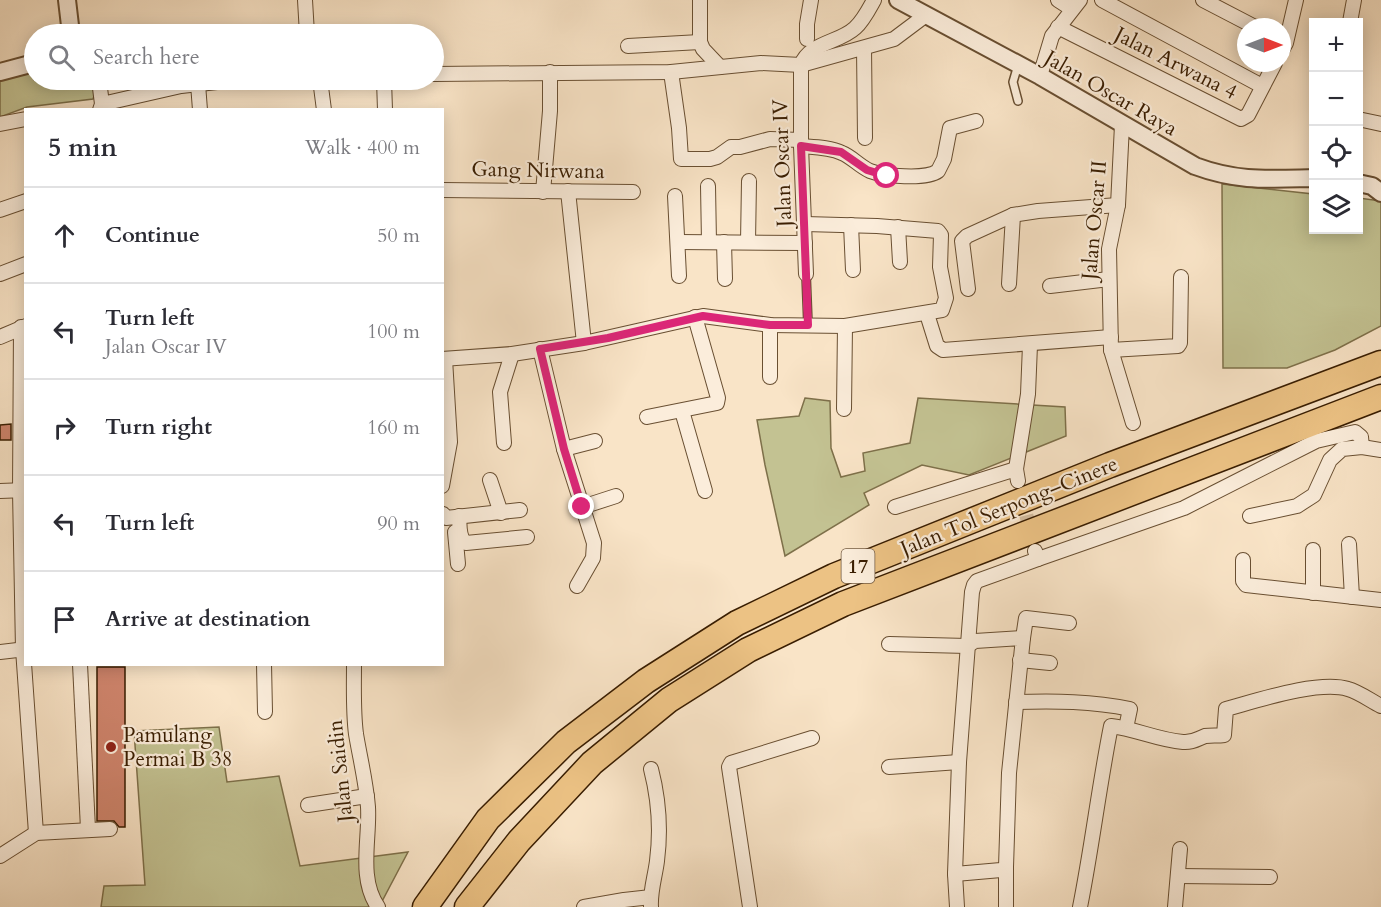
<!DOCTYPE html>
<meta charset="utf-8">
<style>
:root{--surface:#fff;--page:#f7f7f7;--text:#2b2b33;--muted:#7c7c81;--line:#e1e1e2}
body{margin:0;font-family:Cardo,serif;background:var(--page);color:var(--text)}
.controls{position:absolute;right:18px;top:18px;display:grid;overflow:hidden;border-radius:0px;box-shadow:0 3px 15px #0003}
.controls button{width:54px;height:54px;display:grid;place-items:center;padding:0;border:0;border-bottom:2px solid var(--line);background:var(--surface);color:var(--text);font:30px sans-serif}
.compass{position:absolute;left:1237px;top:18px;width:54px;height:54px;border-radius:50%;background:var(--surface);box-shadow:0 3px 15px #0003;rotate:90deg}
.stop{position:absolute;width:18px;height:18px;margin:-14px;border:4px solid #db2777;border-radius:50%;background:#fff}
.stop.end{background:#db2777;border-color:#fff;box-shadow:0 2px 6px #0008}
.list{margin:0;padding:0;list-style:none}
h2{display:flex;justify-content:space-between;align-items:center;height:78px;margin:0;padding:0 24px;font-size:26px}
h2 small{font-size:20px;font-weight:400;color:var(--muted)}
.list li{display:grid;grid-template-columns:39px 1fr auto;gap:18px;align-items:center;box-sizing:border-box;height:96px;padding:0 24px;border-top:2px solid var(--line)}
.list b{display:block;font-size:22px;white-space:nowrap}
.list p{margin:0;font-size:20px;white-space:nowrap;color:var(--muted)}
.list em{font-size:20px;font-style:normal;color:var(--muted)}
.icon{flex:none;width:33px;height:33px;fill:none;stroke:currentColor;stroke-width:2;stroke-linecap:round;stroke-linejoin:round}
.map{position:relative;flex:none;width:1381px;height:907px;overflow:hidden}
.search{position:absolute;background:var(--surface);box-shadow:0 3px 15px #0003;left:24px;top:24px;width:420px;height:66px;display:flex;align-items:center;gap:15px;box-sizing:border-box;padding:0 21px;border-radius:33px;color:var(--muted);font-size:22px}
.panel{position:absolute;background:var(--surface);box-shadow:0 3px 15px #0003;left:24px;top:108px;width:420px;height:558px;border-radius:0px}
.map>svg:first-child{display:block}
</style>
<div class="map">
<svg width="1381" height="907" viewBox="0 0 1381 907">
<rect width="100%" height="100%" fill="#f9e4c7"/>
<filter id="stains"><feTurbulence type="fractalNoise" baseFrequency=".00333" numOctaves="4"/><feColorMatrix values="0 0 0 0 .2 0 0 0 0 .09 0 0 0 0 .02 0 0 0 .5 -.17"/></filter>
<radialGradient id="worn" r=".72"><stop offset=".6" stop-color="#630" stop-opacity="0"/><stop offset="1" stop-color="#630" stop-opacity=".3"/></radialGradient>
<!-- green -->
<g fill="#c3c292" stroke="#7e704a" stroke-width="1.5">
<path d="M34,68v12h58l4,11 -3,8 -66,8 -27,10v-41z"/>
<path d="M1222,184l91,10 1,36h44l1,-32 22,3v125l-46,24 -48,18h-64z"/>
<path d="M805,398l25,3 1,47 10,29 24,-6 -2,-18 47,-10 8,-45 147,9 1,29 -97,39 -47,-10 -58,28 5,12 -84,51 -20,-91 -8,-45 42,-4z"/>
<path d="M219,727l8,55 52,-6 21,90 108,-14 -29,55h-278l3,-21 41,-1 -11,-154z"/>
</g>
<!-- building -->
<g fill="#ce846c" stroke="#391d01" stroke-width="1.5">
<path d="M11,424v16h-11v-15z"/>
<path d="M97,667h28v160h-6l-5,-6h-17z"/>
</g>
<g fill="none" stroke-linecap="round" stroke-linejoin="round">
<!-- minor-tunnel -->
<path stroke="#d3bc9f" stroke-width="14" stroke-dasharray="14 7" stroke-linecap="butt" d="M1021,495l11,42"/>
<defs>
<g id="service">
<path d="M1018,101l-5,-19 5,-17"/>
<path d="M806,274l2,51"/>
</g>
<g id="minor">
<path d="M305,0l2,34"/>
<path d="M700,0v42l3,7 17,18"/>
<path d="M1058,0l14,9"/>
<path d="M1102,0l160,86"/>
<path d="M1203,0l52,27"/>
<path d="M1350,22l4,-22"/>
<path d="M1058,27l183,92 7,-4 27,-52"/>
<path d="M807,39v-15l4,-24"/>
<path d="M628,46l72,-4"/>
<path d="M864,48l1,90"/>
<path d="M1282,50l4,-7 10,-43"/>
<path d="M671,72l8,56 2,31h29l7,-2 14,-10h9l30,-8 31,1"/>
<path d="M434,74l237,-2 90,-9 40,2 93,-26 32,-24"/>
<path d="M1040,76l12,-40 28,-36"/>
<path d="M99,80l3,24 -2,6"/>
<path d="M317,80l4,7 3,23"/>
<path d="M384,80l1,30"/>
<path d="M198,84l2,26"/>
<path d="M102,104l79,-18 54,-6"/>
<path d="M1358,119l23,5"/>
<path d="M0,124l26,-5"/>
<path d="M1122,125l-4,80 -9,44 2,101 22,73"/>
<path d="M801,146c13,1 29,1 41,7 10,4 17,13 28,18 13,5 56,9 68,0l6,-12 6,-31 26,-7"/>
<path d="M708,186l1,56"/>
<path d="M442,190l191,2"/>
<path d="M568,191l16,152"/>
<path d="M543,192l7,-81v-39"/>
<path d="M675,196l4,80"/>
<path d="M0,210l26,-9"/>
<path d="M851,225l2,45"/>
<path d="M898,227l2,35"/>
<path d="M678,242l127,1"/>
<path d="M724,242l1,37"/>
<path d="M748,242l1,-61"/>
<path d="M0,274l26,-10"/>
<path d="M806,274l-5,-128v-81c9,-23 38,-22 54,-37 8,-7 14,-19 19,-28"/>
<path d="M1009,284l4,-69"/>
<path d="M1050,286l59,-7"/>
<path d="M968,289l-6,-48 5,-5 46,-21 25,-4 80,-6"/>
<path d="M927,314l10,32 6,4 168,-13"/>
<path d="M770,325v52"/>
<path d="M21,327l-1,164 3,158 13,184"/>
<path d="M0,337l26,-11"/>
<path d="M540,349l24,100 30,94 -1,15 -16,28"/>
<path d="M1111,350l67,-4 2,-3 1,-66"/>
<path d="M442,359l70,-5 72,-11 119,-27 67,9 75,1 97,-16 4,-12 -6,-31 1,-32 -3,-4 -61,-5 -72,-2"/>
<path d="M844,409l1,-83"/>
<path d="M682,411l23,80"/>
<path d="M647,417l70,-14 1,-5 -23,-81"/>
<path d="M504,443l-4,-51 12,-38"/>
<path d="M564,449l31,-8"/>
<path d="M490,480l11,33"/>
<path d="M1018,481l-2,-12 12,-75 2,-49"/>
<path d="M442,486l8,-44 -5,-83"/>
<path d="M0,491l26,-1"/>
<path d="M582,507l34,-11"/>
<path d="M895,507l121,-38"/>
<path d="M443,514l3,4 74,-8"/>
<path d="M459,516c1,9 -1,22 7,27l61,-6"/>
<path d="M1250,516l47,-10 17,-11 16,-35 12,-11 20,-2 19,3"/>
<path d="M455,532l3,32"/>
<path d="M1349,544l3,53"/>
<path d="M1313,550v43"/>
<path d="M1038,559l146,-51 132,-67 39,-9 6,5 1,10"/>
<path d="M1243,560v21l3,4 135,15"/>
<path d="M1023,638l3,-20 43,5"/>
<path d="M889,644l78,2 8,-5 48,-3 -14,135 -3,94 -5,3 -46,4"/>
<path d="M0,652l26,-3"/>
<path d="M1020,660l30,3"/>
<path d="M80,664l8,165"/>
<path d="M264,664l1,48"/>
<path d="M354,664c0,23 -1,47 2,70 4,24 10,48 12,73 2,32 -10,71 10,100"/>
<path d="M1016,702c39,-1 76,-1 114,7l-4,19"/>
<path d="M889,767l70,-5"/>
<path d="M651,769c8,31 10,61 6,92 -2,16 -7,30 -6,46"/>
<path d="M308,805l59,-9"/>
<path d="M0,856l36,-23 74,-4"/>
<path d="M1006,867v40"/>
<path d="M1178,876l92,1"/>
<path d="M584,907l40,-7 27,-3"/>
<path d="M750,907l-21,-140 2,-4 81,-25"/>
<path d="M957,907l-2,-33 4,-112 13,-170 2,-7 3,-4 61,-22 -3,-8"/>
<path d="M1080,907c12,-60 19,-121 31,-181 25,3 47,14 72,16 10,1 14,-3 22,-6 6,-1 13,0 19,-1l2,-26c30,-8 92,-29 122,-20 11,3 23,12 33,17"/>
<path d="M1175,907l5,-58"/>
</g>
<g id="tertiary">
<path d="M67,0l4,34"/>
<path d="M898,0l142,76 155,90c43,16 74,13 119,12"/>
<path d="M0,72l34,-9"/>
<path d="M1358,183l14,3 9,7"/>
</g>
<g id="motorway">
<path d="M425,907l63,-88 78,-77 80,-61 91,-58 97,-47 276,-111 271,-102"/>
<path d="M467,907l52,-66 73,-78 77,-63 79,-50 95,-46 538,-207"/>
</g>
</defs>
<!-- service casing -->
<use href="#service" stroke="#694f32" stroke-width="10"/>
<!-- minor casing -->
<use href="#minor" stroke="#694f32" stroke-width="16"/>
<!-- tertiary casing -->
<use href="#tertiary" stroke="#694f32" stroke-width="20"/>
<!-- motorway casing -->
<use href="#motorway" stroke="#391d01" stroke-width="27"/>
<!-- service -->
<use href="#service" stroke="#fbeddb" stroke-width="7"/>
<!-- minor -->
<use href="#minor" stroke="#fbeddb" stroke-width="14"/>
<!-- tertiary -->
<use href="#tertiary" stroke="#fbeddb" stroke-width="16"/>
<!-- motorway -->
<use href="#motorway" stroke="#ecc284" stroke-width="24"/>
</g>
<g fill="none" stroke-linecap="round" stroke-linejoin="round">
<!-- route -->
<path stroke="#db2777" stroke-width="8" d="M582,507l-18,-58 -24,-100 68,-11 95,-22 67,9h38l-7,-179 40,6 26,18 20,6"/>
</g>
<!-- markers -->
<circle fill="#8f2418" stroke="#fbeddb" stroke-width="2" cx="111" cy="747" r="6"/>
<g text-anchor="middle" stroke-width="4.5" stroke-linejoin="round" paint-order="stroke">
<!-- shield labels -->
<rect fill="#fbeddb" stroke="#735b42" stroke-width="1.5" x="841.5" y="549" width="33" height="34" rx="4.5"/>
<g font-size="20" font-weight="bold" fill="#391d01">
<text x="858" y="573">17</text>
</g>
<!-- street labels -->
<g font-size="21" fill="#391d01" stroke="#fbeddb">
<text transform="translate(1176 63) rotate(27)" y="7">Jalan Arwana 4</text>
<text transform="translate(1111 93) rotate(30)" y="7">Jalan Oscar Raya</text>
<text transform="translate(782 163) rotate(-92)" y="7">Jalan Oscar IV</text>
<text transform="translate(538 170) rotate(1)" y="7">Gang Nirwana</text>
<text transform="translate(1094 220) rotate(-85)" y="7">Jalan Oscar II</text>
<text transform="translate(1009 506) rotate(-22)" y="7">Jalan Tol Serpong–Cinere</text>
<text transform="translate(340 771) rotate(-96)" y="7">Jalan Saidin</text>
</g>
<!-- poi labels -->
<g font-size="21" fill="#391d01" stroke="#fbeddb" text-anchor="start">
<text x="123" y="742">Pamulang<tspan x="123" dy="24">Permai B 38</tspan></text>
</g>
</g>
<rect width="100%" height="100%" filter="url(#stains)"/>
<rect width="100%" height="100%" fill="url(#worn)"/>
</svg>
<div class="controls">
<button>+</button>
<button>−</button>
<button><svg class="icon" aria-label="locate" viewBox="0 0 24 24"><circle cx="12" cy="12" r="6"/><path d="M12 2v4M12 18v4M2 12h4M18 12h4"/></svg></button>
<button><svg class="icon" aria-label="layers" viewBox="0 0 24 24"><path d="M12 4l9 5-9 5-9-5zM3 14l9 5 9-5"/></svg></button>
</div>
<svg class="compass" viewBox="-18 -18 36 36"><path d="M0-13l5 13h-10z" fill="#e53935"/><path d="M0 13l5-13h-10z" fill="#7c7c81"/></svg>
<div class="stop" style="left:887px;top:176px"></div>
<div class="stop end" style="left:582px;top:507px"></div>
<div class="search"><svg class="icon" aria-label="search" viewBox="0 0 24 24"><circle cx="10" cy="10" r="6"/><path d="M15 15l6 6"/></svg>Search here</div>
<section class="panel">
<h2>5 min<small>Walk · 400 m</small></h2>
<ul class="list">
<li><svg class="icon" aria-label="ahead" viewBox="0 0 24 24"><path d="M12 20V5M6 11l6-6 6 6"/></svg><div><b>Continue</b></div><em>50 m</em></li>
<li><svg class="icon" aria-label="left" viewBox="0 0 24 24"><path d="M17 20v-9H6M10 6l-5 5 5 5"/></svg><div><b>Turn left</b><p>Jalan Oscar IV</p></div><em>100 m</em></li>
<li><svg class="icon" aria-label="right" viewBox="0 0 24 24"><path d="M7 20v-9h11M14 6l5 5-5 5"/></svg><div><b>Turn right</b></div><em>160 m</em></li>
<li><svg class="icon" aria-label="left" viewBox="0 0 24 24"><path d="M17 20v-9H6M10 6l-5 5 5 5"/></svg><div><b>Turn left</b></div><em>90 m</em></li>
<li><svg class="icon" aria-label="arrive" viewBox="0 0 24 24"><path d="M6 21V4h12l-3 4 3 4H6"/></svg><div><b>Arrive at destination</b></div></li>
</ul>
</section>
</div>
